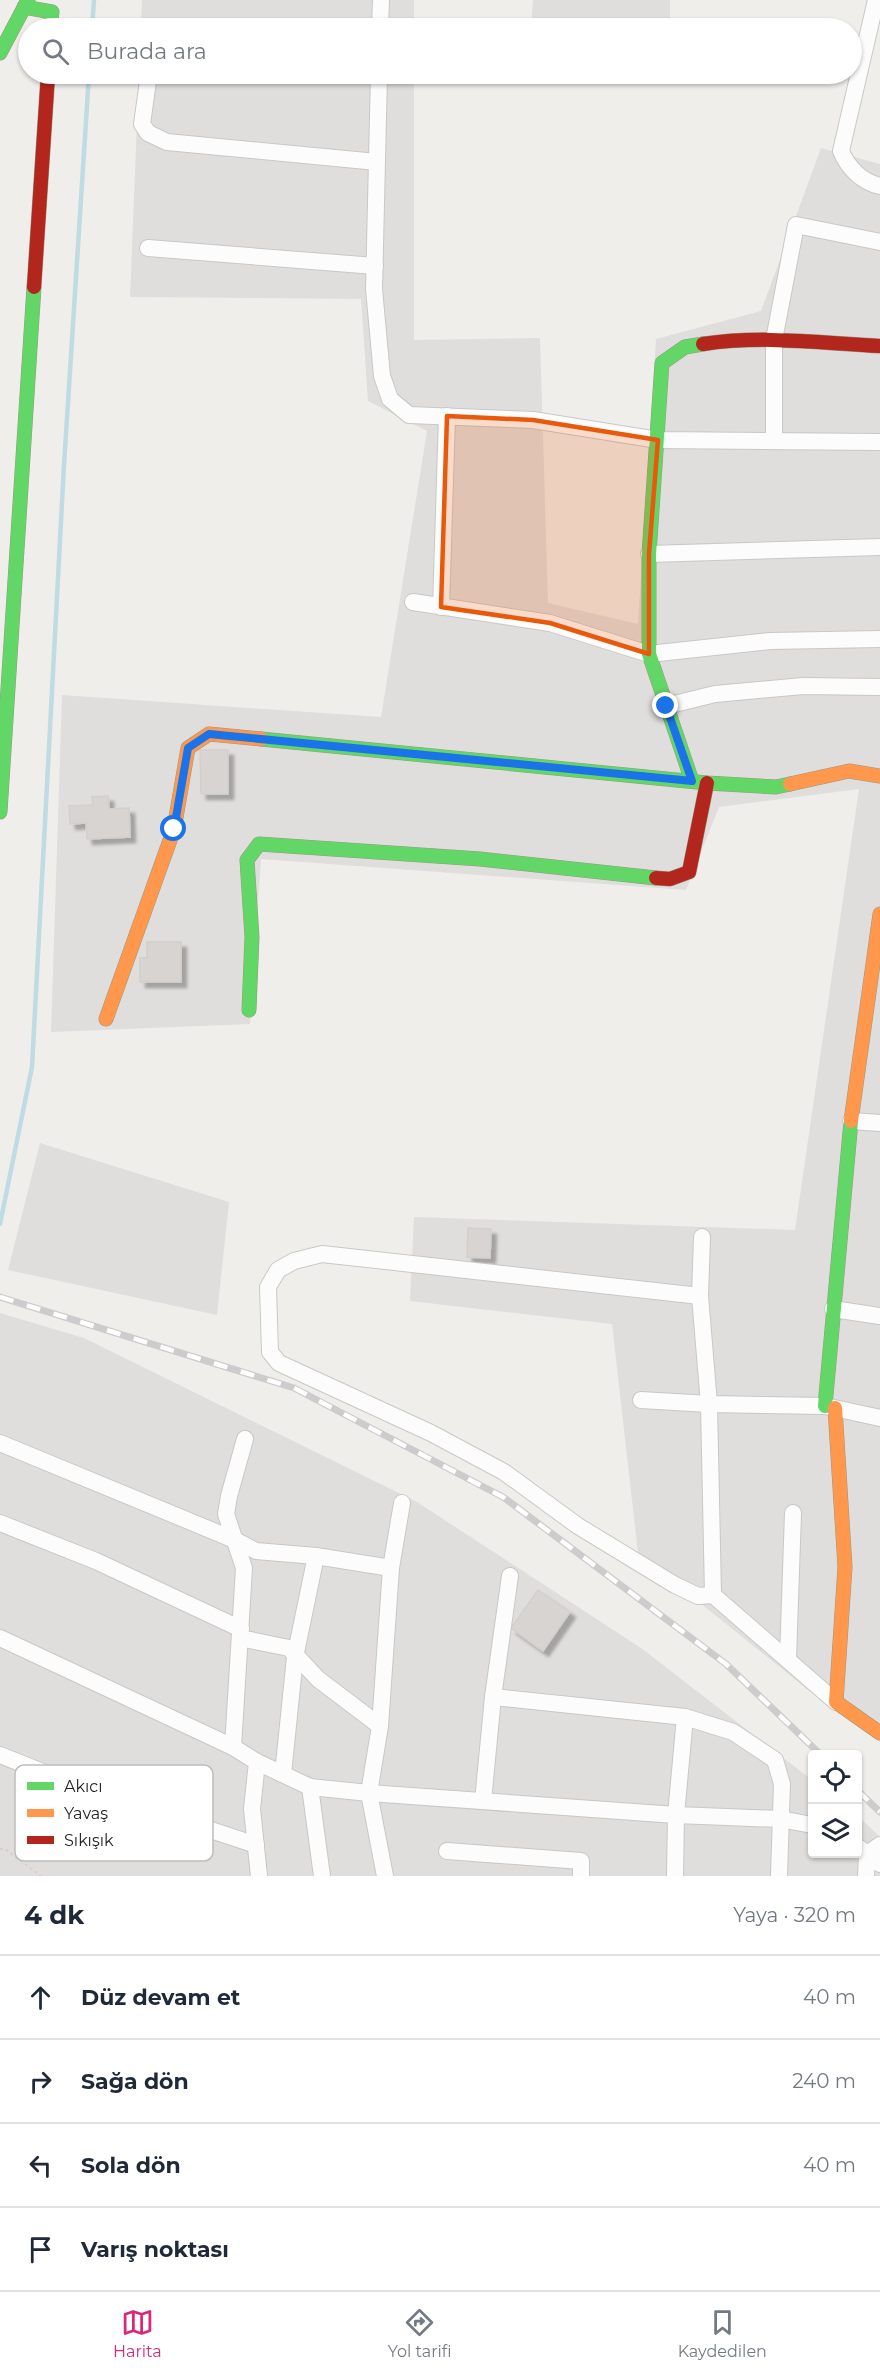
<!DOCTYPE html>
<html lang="tr">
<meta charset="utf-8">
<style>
:root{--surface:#fff;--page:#f2f2f3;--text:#1f2937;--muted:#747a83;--line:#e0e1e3;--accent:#db2777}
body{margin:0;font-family:Montserrat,sans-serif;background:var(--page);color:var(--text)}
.controls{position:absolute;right:18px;bottom:18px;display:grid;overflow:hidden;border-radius:6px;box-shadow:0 2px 4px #0004}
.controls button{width:54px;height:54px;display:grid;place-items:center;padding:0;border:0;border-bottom:2px solid var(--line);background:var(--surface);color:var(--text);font:30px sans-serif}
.stop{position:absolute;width:18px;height:18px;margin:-14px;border:4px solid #1a73e8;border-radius:50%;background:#fff}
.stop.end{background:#1a73e8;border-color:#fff;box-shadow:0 2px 6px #0008}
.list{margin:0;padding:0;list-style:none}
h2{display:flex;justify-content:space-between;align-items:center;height:78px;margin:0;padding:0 24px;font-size:26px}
h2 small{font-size:20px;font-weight:400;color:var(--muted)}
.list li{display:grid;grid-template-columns:39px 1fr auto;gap:18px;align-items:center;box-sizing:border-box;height:84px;padding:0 24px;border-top:2px solid var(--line)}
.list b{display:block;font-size:22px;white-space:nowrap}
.list em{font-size:20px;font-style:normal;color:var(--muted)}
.icon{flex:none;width:33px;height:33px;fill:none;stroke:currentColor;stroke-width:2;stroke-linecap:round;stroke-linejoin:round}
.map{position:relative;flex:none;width:880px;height:1876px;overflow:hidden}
.search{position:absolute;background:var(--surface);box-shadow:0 2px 4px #0004;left:18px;right:18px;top:18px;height:66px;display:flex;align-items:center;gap:15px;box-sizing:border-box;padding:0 21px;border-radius:33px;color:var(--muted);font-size:22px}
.sheet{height:414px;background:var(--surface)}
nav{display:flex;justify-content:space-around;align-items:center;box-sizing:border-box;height:84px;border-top:2px solid var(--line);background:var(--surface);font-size:16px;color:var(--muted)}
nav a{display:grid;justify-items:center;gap:3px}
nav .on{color:var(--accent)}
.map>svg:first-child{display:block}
</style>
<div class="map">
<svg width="880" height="1876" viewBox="0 0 880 1876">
<defs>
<filter id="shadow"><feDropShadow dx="5.5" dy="5.5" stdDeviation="1.5" flood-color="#0004"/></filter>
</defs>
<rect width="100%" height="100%" fill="#f0eeeb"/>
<!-- residential -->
<g fill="#dfdedc">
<path d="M142,0h272v28h-273z"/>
<path d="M533,0h137v28h-139z"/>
<path d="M139,74h275v266l126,-2 8,265 90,21 18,-285 105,-28 60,-163 59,16v1578l-57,-40 -185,-149 -26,-229 -202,-23 4,-84 381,13 64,-441 -140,18 -33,83 -425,-31 -11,165 -199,8 11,-337 319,22 46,-286 -59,-30 -7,-102 -231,-2z"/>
<path d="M40,1143l189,59 -12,113 -209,-45z"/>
<path d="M0,1313l84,25 333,164 224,146 171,132v74h46v-38l22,21v39h-880z"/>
</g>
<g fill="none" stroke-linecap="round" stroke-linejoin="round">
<!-- stream -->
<g stroke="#bfdbe3" stroke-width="4.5">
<path d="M92,28l2,-28"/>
<path d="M0,1224l32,-157 32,-602 25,-391"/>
</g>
</g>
<!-- building -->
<g fill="#d7d4d2" stroke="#d3d0cc" stroke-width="1.5" filter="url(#shadow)">
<path d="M200,750h28v44h-27z"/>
<path d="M108,796l1,13 20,-1 1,29 -43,2 -1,-16 -16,1 -1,-18 24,-1 -1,-8z"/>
<path d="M147,942h34v40h-41v-24h7z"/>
<path d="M468,1228l23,1 -1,29 -23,-1z"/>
<path d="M538,1590l32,22 -27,39 -32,-23z"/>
</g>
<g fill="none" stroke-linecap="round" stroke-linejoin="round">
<defs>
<g id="street">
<path d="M876,0l-35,151c7,17 21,31 39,35"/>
<path d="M380,28l1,-28"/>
<path d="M149,74l-7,50 6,9 19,9 210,20"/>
<path d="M379,74l-5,215 8,87 8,23 19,16 124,5 125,20 222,2"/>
<path d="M148,248l227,18"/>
<path d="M774,440v-100l22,-115 84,17"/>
<path d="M649,554l231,-7"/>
<path d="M413,602l137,21 99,31 121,-13 110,-2"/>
<path d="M441,607l6,-191"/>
<path d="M666,706l49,-12 88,-8 77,1"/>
<path d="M851,1121l29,2"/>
<path d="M702,1237l-2,59 9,108 4,191 123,107"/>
<path d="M700,1296l-378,-42 -28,7 -16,9 -10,17 2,65 9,11 152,70 73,39 74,54 97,59 23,11 15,-1"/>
<path d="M833,1309l47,7"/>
<path d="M641,1400l68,4 116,2 55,12"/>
<path d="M0,1443l235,97 21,11 60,5 75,12"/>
<path d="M0,1523l96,38 145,68"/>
<path d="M0,1638l233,109 24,15 53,25 59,6 307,22 104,4 32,6"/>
<path d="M240,1638l49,10 29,31 62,47"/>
<path d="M788,1659l5,-146"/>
<path d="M493,1697l192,20 48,15 42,28 7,24 -3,92"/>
<path d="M233,1747l11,-179 -18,-54 3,-18 16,-57"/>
<path d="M0,1755l83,33 173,57"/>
<path d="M257,1762l-5,47 7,67"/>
<path d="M283,1774l12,-117 21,-101"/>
<path d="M310,1787l12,89"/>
<path d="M483,1801l10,-104 17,-121"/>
<path d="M858,1847l22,17"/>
<path d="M447,1851l134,10v15"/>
<path d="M385,1876l-16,-83 11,-67 11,-158 11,-65"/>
<path d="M675,1876l1,-61 9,-98"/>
<path d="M866,1876l1,-22 13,-9"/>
</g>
<g id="fast">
<path d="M24,7l28,5 -2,16"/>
<path d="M0,53l28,-53"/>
<path d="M261,739l446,44 69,4 14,-3"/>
<path d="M692,781l-43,-127v-100l13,-191 23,-16 18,-3"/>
<path d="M0,812l34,-525"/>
<path d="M249,1010l3,-73 -5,-77 12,-16 221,15 176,19"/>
<path d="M825,1406l26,-285"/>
</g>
<g id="slow">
<path d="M790,784l59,-13 31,5"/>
<path d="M106,1019l68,-190 14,-81 21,-14 52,5"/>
<path d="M851,1121l29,-207"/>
<path d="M835,1408l10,159 -9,135 44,31"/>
</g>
<g id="jam">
<path d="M34,287l14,-213"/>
<path d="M703,344c59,-9 118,-1 177,2"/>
<path d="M656,878l14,1 19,-7 18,-89"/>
</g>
</defs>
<!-- street casing -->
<use href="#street" stroke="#c9c8c7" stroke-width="18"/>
<!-- fast casing -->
<use href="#fast" stroke="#999a82" stroke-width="15"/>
<!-- slow casing -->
<use href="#slow" stroke="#999a82" stroke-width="15"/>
<!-- jam casing -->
<use href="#jam" stroke="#999a82" stroke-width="15"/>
<!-- path -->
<path stroke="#dccecd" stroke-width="2" stroke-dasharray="3 3" stroke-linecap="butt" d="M0,1849h5l36,27"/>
<!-- street -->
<use href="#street" stroke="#fdfcfc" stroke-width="16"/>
<!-- fast -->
<use href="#fast" stroke="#63d668" stroke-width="14"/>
<!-- slow -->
<use href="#slow" stroke="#ff974d" stroke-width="14"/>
<!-- jam -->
<use href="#jam" stroke="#b3261e" stroke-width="14"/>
<defs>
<g id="rail">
<path d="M0,1297l294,91 209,109 223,167 94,90"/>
<path d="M858,1791l22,21"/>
</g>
</defs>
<!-- rail casing -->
<use href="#rail" stroke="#ccc" stroke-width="7"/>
<!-- rail -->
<use href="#rail" stroke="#fff" stroke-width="4.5" stroke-dasharray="14" stroke-linecap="butt"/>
</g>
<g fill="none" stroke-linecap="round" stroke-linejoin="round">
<!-- route -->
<path stroke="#1a73e8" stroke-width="8" d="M174,829l14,-81 21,-14 483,47 -26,-75"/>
</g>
<!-- marked area -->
<path fill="#e8590c" fill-opacity="0.2" stroke="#e8590c" stroke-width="4.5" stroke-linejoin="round" d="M447,416l86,4 125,20 -9,114v100l-99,-31 -109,-16z"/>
<!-- legend -->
<rect x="15" y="1765" width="198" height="96" rx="9" fill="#fff" stroke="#bdbdbd" stroke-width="1.5"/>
<rect x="27" y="1782" width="27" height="8" fill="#63d668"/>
<rect x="27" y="1809" width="27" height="8" fill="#ff974d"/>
<rect x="27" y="1836" width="27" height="8" fill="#b3261e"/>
<g font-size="16" fill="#222">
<text x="64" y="1792">Akıcı</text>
<text x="64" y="1819">Yavaş</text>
<text x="64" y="1846">Sıkışık</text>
</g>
</svg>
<div class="controls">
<button><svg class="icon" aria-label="locate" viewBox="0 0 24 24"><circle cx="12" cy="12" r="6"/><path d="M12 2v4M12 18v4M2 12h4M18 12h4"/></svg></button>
<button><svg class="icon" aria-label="layers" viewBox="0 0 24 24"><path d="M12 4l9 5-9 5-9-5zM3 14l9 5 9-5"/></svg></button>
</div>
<div class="stop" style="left:174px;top:829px"></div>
<div class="stop end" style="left:666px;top:706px"></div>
<div class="search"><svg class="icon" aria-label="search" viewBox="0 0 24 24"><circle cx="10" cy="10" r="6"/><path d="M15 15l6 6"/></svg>Burada ara</div>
</div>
<section class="sheet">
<h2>4 dk<small>Yaya · 320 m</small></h2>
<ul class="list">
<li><svg class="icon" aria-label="ahead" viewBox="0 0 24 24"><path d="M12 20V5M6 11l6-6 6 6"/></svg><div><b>Düz devam et</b></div><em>40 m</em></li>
<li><svg class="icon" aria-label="right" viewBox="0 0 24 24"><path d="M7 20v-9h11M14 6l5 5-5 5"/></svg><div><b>Sağa dön</b></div><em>240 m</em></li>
<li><svg class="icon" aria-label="left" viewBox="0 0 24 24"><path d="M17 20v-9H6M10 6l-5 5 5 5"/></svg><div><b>Sola dön</b></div><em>40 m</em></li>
<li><svg class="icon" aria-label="arrive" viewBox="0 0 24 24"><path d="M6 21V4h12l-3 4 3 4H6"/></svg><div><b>Varış noktası</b></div></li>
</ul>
</section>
<nav>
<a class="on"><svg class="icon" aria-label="map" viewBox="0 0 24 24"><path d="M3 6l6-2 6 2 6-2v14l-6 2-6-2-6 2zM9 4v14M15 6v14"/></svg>Harita</a>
<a><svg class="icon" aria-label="directions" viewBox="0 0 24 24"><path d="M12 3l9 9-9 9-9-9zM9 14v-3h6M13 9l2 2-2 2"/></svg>Yol tarifi</a>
<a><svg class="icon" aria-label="saved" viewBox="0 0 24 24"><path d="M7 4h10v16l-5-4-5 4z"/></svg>Kaydedilen</a>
</nav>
